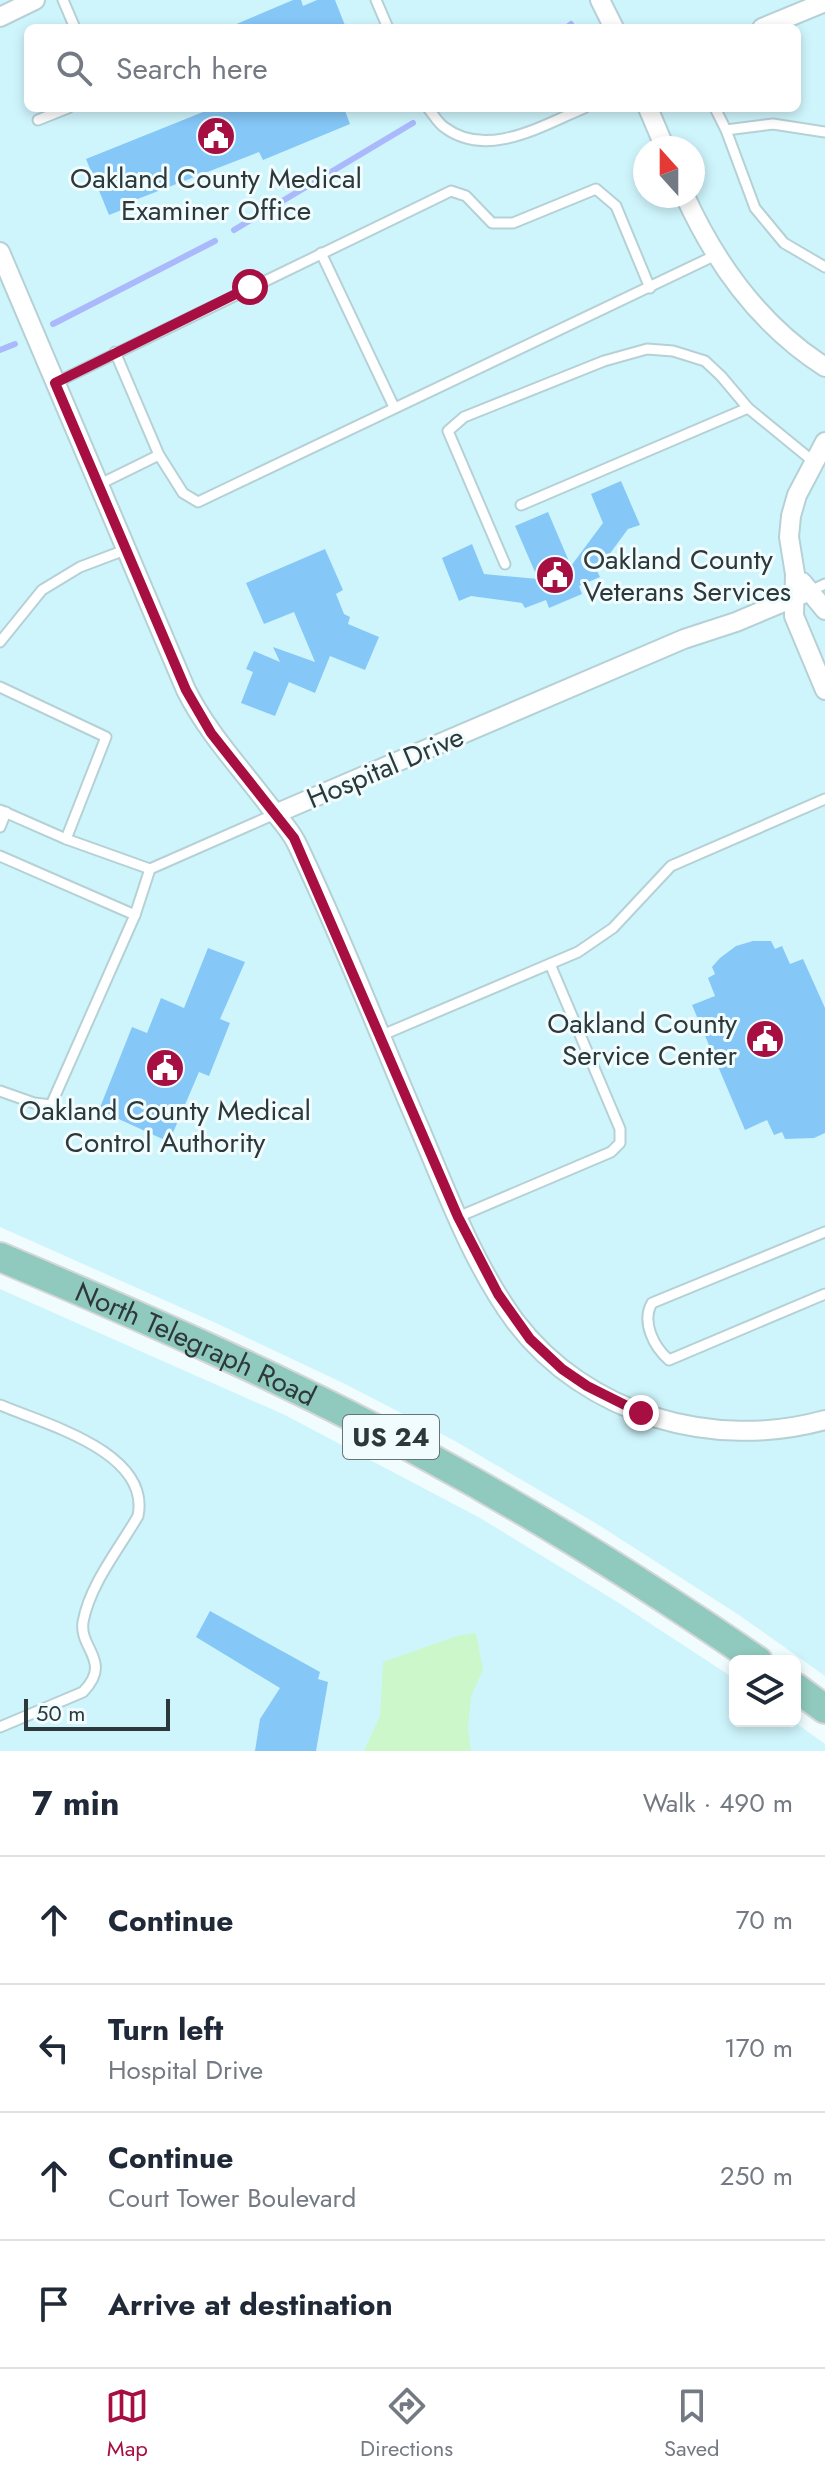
<!DOCTYPE html>
<meta charset="utf-8">
<style>
:root{--surface:#fff;--page:#f6f6f7;--text:#1f2937;--muted:#747a83;--line:#e0e1e3;--accent:#a70f43}
body{margin:0;font-family:Jost,sans-serif;background:var(--page);color:var(--text)}
.controls{position:absolute;right:24px;bottom:24px;display:grid;overflow:hidden;border-radius:12px;box-shadow:0 4px 12px #0003}
.controls button{width:72px;height:72px;display:grid;place-items:center;padding:0;border:0;border-bottom:2px solid var(--line);background:var(--surface);color:var(--text);font:40px sans-serif}
.compass{position:absolute;left:633px;top:136px;width:72px;height:72px;border-radius:50%;background:var(--surface);box-shadow:0 4px 12px #0003;rotate:339deg}
.scale{position:absolute;left:24px;bottom:20px;width:146px;box-sizing:border-box;padding-left:8px;border:4px solid #2d383a;border-top:0;font-size:22px;line-height:28px;white-space:nowrap;color:#2d383a;-webkit-text-stroke:6px #f1fcfe;paint-order:stroke}
.stop{position:absolute;width:24px;height:24px;margin:-18px;border:6px solid #a70f43;border-radius:50%;background:#fff}
.stop.end{background:#a70f43;border-color:#fff;box-shadow:0 2px 8px #0008}
.list{margin:0;padding:0;list-style:none}
h2{display:flex;justify-content:space-between;align-items:center;height:104px;margin:0;padding:0 32px;font-size:34px}
h2 small{font-size:26px;font-weight:400;color:var(--muted)}
.list li{display:grid;grid-template-columns:52px 1fr auto;gap:24px;align-items:center;box-sizing:border-box;height:128px;padding:0 32px;border-top:2px solid var(--line)}
.list b{display:block;font-size:30px;white-space:nowrap}
.list p{margin:0;font-size:26px;white-space:nowrap;color:var(--muted)}
.list em{font-size:26px;font-style:normal;color:var(--muted)}
.icon{flex:none;width:44px;height:44px;fill:none;stroke:currentColor;stroke-width:2;stroke-linecap:round;stroke-linejoin:round}
.map{position:relative;flex:none;width:825px;height:1751px;overflow:hidden}
.search{position:absolute;background:var(--surface);box-shadow:0 4px 12px #0003;left:24px;right:24px;top:24px;height:88px;display:flex;align-items:center;gap:20px;box-sizing:border-box;padding:0 28px;border-radius:12px;color:var(--muted);font-size:30px}
.sheet{height:616px;background:var(--surface)}
nav{display:flex;justify-content:space-around;align-items:center;box-sizing:border-box;height:112px;border-top:2px solid var(--line);background:var(--surface);font-size:22px;color:var(--muted)}
nav a{display:grid;justify-items:center;gap:4px}
nav .on{color:var(--accent)}
.map>svg:first-child{display:block}
</style>
<div class="map">
<svg width="825" height="1751" viewBox="0 0 825 1751">
<rect width="100%" height="100%" fill="#f1fcfe"/>
<!-- built -->
<g fill="#cff5fc" fill-rule="evenodd">
<path d="M0,0h825v1676l-86,-61 -142,-91 -142,-83 -110,-57 -127,-60 -218,-97zM28,28h769v80h-769zM645,148h48v48h-48z"/>
<path d="M0,1289l285,126 197,104 137,84 116,76v42h58l32,23v7h-825z"/>
</g>
<!-- green -->
<path fill="#cbf7ca" d="M476,1633l7,37 -12,26 -3,32 3,23h-107l16,-35 3,-54 74,-26z"/>
<g fill="none" stroke-linecap="round" stroke-linejoin="round">
<!-- stream -->
<g stroke="#a9b9fb" stroke-width="6">
<path d="M566,28l5,-4"/>
<path d="M234,230l179,-107"/>
<path d="M53,324l162,-83"/>
<path d="M0,350l15,-6"/>
</g>
</g>
<!-- building -->
<g fill="#85c7f7">
<path d="M293,0h8l2,6 14,-6h18l11,28h-119z"/>
<path d="M213,108h131l6,16 -87,36 -4,-8 -124,48 2,4 -28,11 -23,-56z"/>
<path d="M621,481l19,44 -12,4 -31,42 3,6 -21,9 3,8 -33,14 -3,-8 -21,8 -3,-5 -51,-7 -12,5 -17,-43 30,-14 12,30 54,5 -23,-53 33,-14 23,54 32,-43 -12,-29z"/>
<path d="M325,549l18,41 -7,4 8,20 6,3 -2,7 31,13 -14,33 -35,-14 -15,37 -26,-11 -14,34 -34,-13 12,-31 -7,-3 8,-18 26,11 -7,-15 42,15 -21,-50 -30,12 -18,-41z"/>
<path d="M753,941h18l4,8 7,-3 8,18 13,-5 22,49v125l-11,5 -29,1 -3,-7 -8,3 -7,-15 -22,10 -53,-125 23,-9 -7,-18 7,-4 -3,-7 8,-9 16,-12z"/>
<path d="M208,948l37,14 -25,57 10,4 -21,53 -10,-4 -30,70 -70,-32 33,-83 15,6 14,-35 23,10z"/>
<path d="M210,1611l110,61 -2,7 10,3 -12,69h-61l5,-32 20,-31 -84,-51z"/>
</g>
<g fill="none" stroke-linecap="round" stroke-linejoin="round">
<defs>
<g id="service">
<path d="M63,0l12,28"/>
<path d="M376,0l12,28"/>
<path d="M428,108c5,6 10,15 16,19 43,33 99,-2 140,-19"/>
<path d="M715,108l11,22 29,78 29,35 41,24"/>
<path d="M38,120l30,-12"/>
<path d="M726,130l47,-6 52,8"/>
<path d="M321,253l73,154"/>
<path d="M115,352l44,103"/>
<path d="M55,383l396,-192 15,5 26,27h21l83,-34 20,17 34,82"/>
<path d="M98,485l61,-30 24,38 15,9 518,-247"/>
<path d="M521,505l227,-97"/>
<path d="M505,564l-57,-133 16,-14 140,-56 43,-12 26,2 32,10 16,15 27,32 66,54"/>
<path d="M810,591l15,-7"/>
<path d="M0,642l42,-52 38,-23 45,-17"/>
<path d="M0,687l106,50 -40,102"/>
<path d="M0,810l66,29 84,30 125,-55"/>
<path d="M0,827l6,-15"/>
<path d="M0,856l135,59"/>
<path d="M380,1036l198,-84 35,-24 58,-62 154,-67"/>
<path d="M0,1091l34,12 17,2 84,-190 15,-46"/>
<path d="M458,1217l153,-65 9,-9v-14l-70,-165"/>
<path d="M825,1232l-173,71c-11,19 2,44 17,57l156,-66"/>
<path d="M0,1405c45,19 151,47 138,111 -19,33 -48,68 -55,106 -4,27 30,39 0,70l-83,35"/>
</g>
<g id="minor">
<path d="M600,0l14,28"/>
<path d="M0,17l35,-17"/>
<path d="M762,28l63,-26"/>
<path d="M648,108l17,40"/>
<path d="M685,196c31,68 76,130 140,171"/>
<path d="M0,252l186,438c21,42 53,76 81,113 9,12 22,25 29,39 44,91 80,185 120,278 29,67 55,141 99,201 71,94 199,130 310,99"/>
<path d="M825,442l-28,53 -6,21 -2,21 6,37 -1,42 31,74"/>
<path d="M802,582l23,28"/>
<path d="M275,814l409,-175 52,-17 74,-31"/>
</g>
<g id="primary">
<path id="s1" d="M0,1257c147,62 294,126 434,203 112,61 219,129 324,201"/>
<path d="M795,1687l30,22"/>
</g>
</defs>
<!-- service casing -->
<use href="#service" stroke="#b5d1d6" stroke-width="13"/>
<!-- minor casing -->
<use href="#minor" stroke="#b5d1d6" stroke-width="22"/>
<!-- primary casing -->
<use href="#primary" stroke="#d5d7d8" stroke-width="32"/>
<!-- service -->
<use href="#service" stroke="#fff" stroke-width="9"/>
<!-- minor -->
<use href="#minor" stroke="#fff" stroke-width="18"/>
<!-- primary -->
<use href="#primary" stroke="#90c9bd" stroke-width="28"/>
</g>
<g fill="none" stroke-linecap="round" stroke-linejoin="round">
<!-- route -->
<path stroke="#a70f43" stroke-width="10" d="M250,287l-195,96 131,307 25,43 83,105 164,379 40,77 32,45 32,30 25,17 54,27"/>
</g>
<!-- icons -->
<defs>
<symbol id="civic-disc" viewBox="-11 -11 22 22"><circle r="9.5" fill="#a70f43" stroke="#f1fcfe"/><path d="M-.6-6.5H3V-4.5H.6V-3L4-1V1h2V6H-6V1h2V-1L-.6-3ZM-1.2 2.5V6h2.4V2.5Z" fill="#fff"/></symbol>
</defs>
<g fill-rule="evenodd">
<use href="#civic-disc" x="194" y="114" width="44" height="44"/>
<use href="#civic-disc" x="533" y="553" width="44" height="44"/>
<use href="#civic-disc" x="743" y="1017" width="44" height="44"/>
<use href="#civic-disc" x="143" y="1046" width="44" height="44"/>
</g>
<g text-anchor="middle" stroke-width="6" stroke-linejoin="round" paint-order="stroke">
<!-- shield labels -->
<rect fill="#f1fcfe" stroke="#687375" stroke-width="2" x="343" y="1415" width="96" height="44" rx="6"/>
<g font-size="26" font-weight="bold" fill="#2d383a">
<text x="391" y="1446">US 24</text>
</g>
<!-- poi labels -->
<g font-size="28" fill="#2d383a" stroke="#f1fcfe">
<text x="216" y="188">Oakland County Medical<tspan x="216" dy="32">Examiner Office</tspan></text>
<text x="583" y="569" text-anchor="start">Oakland County<tspan x="583" dy="32">Veterans Services</tspan></text>
<text x="737" y="1033" text-anchor="end">Oakland County<tspan x="737" dy="32">Service Center</tspan></text>
<text x="165" y="1120">Oakland County Medical<tspan x="165" dy="32">Control Authority</tspan></text>
</g>
<!-- street labels -->
<g font-size="28" fill="#2d383a" stroke="#f1fcfe">
<text transform="translate(385 767) rotate(-23)" y="10">Hospital Drive</text>
<text dy="10" stroke="none"><textPath href="#s1" startOffset="214">North Telegraph Road</textPath></text>
</g>
</g>
</svg>
<div class="controls">
<button><svg class="icon" aria-label="layers" viewBox="0 0 24 24"><path d="M12 4l9 5-9 5-9-5zM3 14l9 5 9-5"/></svg></button>
</div>
<svg class="compass" viewBox="-18 -18 36 36"><path d="M0-13l5 13h-10z" fill="#e53935"/><path d="M0 13l5-13h-10z" fill="#747a83"/></svg>
<div class="scale">50 m</div>
<div class="stop" style="left:250px;top:287px"></div>
<div class="stop end" style="left:641px;top:1413px"></div>
<div class="search"><svg class="icon" aria-label="search" viewBox="0 0 24 24"><circle cx="10" cy="10" r="6"/><path d="M15 15l6 6"/></svg>Search here</div>
</div>
<section class="sheet">
<h2>7 min<small>Walk · 490 m</small></h2>
<ul class="list">
<li><svg class="icon" aria-label="ahead" viewBox="0 0 24 24"><path d="M12 20V5M6 11l6-6 6 6"/></svg><div><b>Continue</b></div><em>70 m</em></li>
<li><svg class="icon" aria-label="left" viewBox="0 0 24 24"><path d="M17 20v-9H6M10 6l-5 5 5 5"/></svg><div><b>Turn left</b><p>Hospital Drive</p></div><em>170 m</em></li>
<li><svg class="icon" aria-label="ahead" viewBox="0 0 24 24"><path d="M12 20V5M6 11l6-6 6 6"/></svg><div><b>Continue</b><p>Court Tower Boulevard</p></div><em>250 m</em></li>
<li><svg class="icon" aria-label="arrive" viewBox="0 0 24 24"><path d="M6 21V4h12l-3 4 3 4H6"/></svg><div><b>Arrive at destination</b></div></li>
</ul>
</section>
<nav>
<a class="on"><svg class="icon" aria-label="map" viewBox="0 0 24 24"><path d="M3 6l6-2 6 2 6-2v14l-6 2-6-2-6 2zM9 4v14M15 6v14"/></svg>Map</a>
<a><svg class="icon" aria-label="directions" viewBox="0 0 24 24"><path d="M12 3l9 9-9 9-9-9zM9 14v-3h6M13 9l2 2-2 2"/></svg>Directions</a>
<a><svg class="icon" aria-label="saved" viewBox="0 0 24 24"><path d="M7 4h10v16l-5-4-5 4z"/></svg>Saved</a>
</nav>
